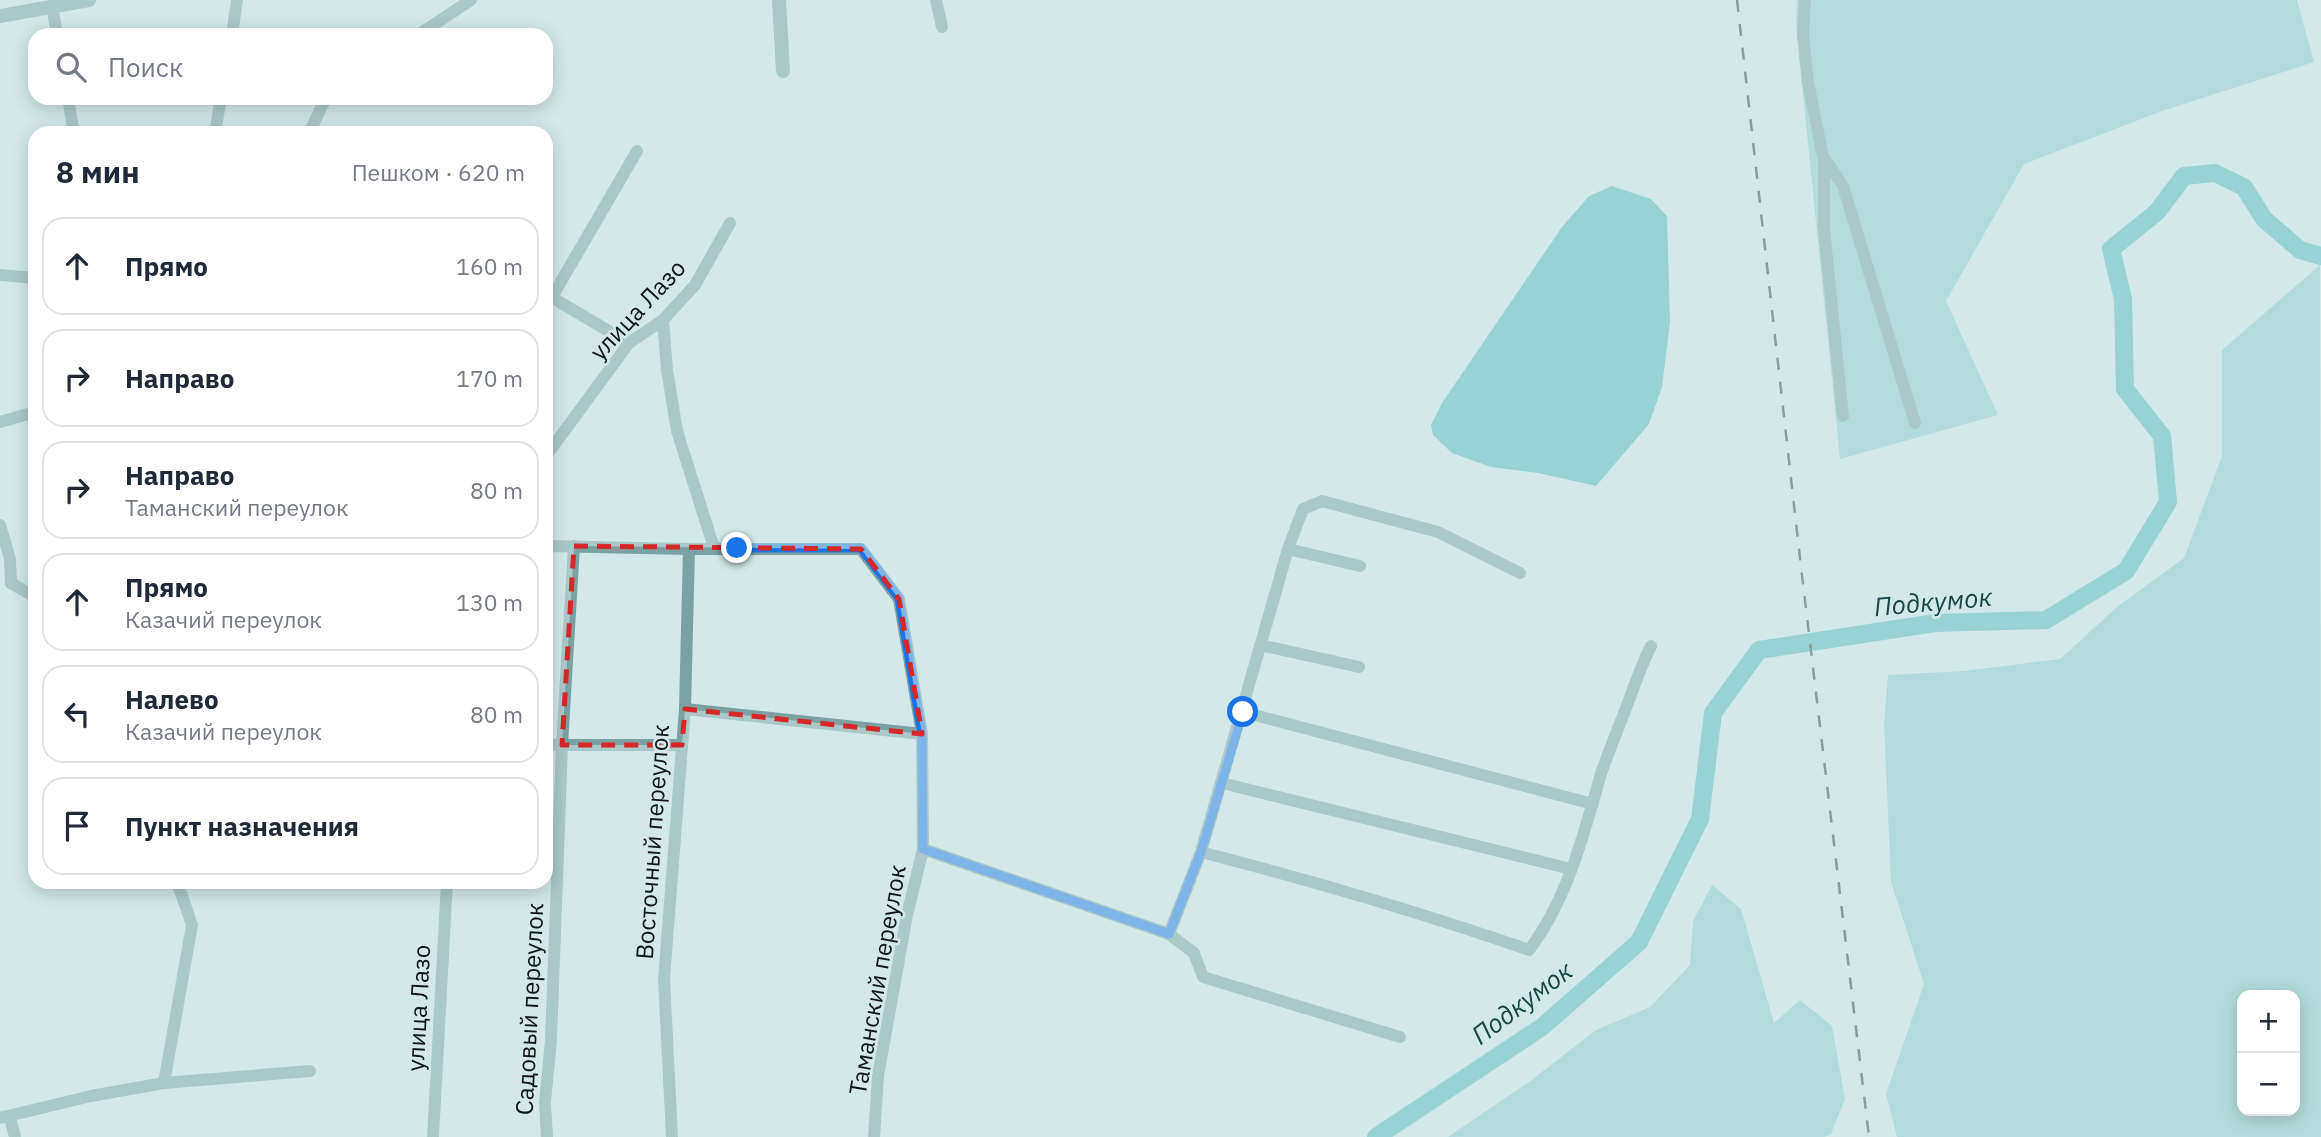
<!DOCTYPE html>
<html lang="ru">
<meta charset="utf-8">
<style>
:root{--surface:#fff;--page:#f6f6f7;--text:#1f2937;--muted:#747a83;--line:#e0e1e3}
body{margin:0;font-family:"IBM Plex Sans",sans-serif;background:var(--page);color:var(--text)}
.controls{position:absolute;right:21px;bottom:21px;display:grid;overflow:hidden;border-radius:14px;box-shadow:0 4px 18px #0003}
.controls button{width:63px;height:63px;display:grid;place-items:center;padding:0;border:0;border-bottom:2px solid var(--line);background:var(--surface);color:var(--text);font:35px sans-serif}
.stop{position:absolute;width:21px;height:21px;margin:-16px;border:5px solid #1a73e8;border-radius:50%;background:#fff}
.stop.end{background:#1a73e8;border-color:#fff;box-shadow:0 2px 7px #0008}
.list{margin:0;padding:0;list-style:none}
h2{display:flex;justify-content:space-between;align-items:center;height:91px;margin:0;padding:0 28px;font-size:30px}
h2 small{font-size:23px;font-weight:400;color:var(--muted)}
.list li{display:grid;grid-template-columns:46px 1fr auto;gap:21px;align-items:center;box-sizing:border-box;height:98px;margin:0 14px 14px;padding:0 14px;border:2px solid var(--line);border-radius:21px}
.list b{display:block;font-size:26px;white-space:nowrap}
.list p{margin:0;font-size:23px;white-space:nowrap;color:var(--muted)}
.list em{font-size:23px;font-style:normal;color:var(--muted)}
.icon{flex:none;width:38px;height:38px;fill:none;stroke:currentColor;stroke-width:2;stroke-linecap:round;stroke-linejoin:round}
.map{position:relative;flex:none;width:2321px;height:1137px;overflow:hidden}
.search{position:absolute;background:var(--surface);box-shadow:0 4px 18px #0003;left:28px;top:28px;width:525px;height:77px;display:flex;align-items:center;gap:18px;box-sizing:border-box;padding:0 24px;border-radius:21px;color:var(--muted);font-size:26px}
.panel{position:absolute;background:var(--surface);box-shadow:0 4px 18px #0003;left:28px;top:126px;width:525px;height:763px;border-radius:21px}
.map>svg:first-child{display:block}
</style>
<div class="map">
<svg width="2321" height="1137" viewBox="0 0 2321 1137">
<rect width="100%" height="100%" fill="#d3e9e9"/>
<!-- green -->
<g fill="#8fcacb" fill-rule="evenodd">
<path d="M1797,0h500l17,62 -152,49 -138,53 -78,137 52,114 -158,44 -44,-434z"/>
<path d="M2320,265l1,872h-424l-11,-43 38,-110 -33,-102 -7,-159 4,-48 76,-4 96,-12 57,-52 67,-49 38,-102v-106zM2295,995v116h-53v-116z"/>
<path d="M1712,885l29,24 33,114 26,-23 32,26 13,73 -14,35 -7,3h-376l81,-55 67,-52 54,-23 40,-42 3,-44z"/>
</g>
<!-- water -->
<path fill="#52b6b8" d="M1612,186l39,13 16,17 3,106 -8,65 -13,37 -53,62 -58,-13 -47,-6 -39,-14 -19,-18 -2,-10 11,-22 120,-176 27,-31z"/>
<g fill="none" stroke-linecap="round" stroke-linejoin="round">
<!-- river -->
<path stroke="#52b6b8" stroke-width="18" d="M1376,1137l166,-110 97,-85 61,-123 13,-106 46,-63 176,-27 111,-3 80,-49 42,-69 -6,-66 -37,-47 -2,-90 -12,-50 46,-37 27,-36 31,-3 29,14 20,32 36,31 21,6"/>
<!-- minor -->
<g stroke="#7ba1a2" stroke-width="12">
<path d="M936,0l6,27"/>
<path d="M1805,0l-2,35 5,47 16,80v67l19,187"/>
<path d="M52,6l5,29"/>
<path d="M232,35l5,-35"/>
<path d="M418,35l53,-35"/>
<path d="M68,98l6,35"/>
<path d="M215,133l6,-35"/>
<path d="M309,133l17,-35"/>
<path d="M1825,159l18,27 72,237"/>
<path d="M0,275l35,3"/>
<path d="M546,294l83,49"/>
<path d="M552,297l85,-146"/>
<path d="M663,320l4,50 10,61 37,117"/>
<path d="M0,422l35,-10"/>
<path d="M546,456l83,-113 34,-23 32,-35 35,-62"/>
<path d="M0,525l10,34 1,24"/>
<path d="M546,546l143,3h172l38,50 23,135"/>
<path d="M1288,549l72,17"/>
<path d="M11,583l24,14"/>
<path d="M1260,645l99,22"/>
<path d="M685,709l237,25 1,115 -16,66 -29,161 -4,61"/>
<path d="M1243,712l350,92"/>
<path d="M546,745h136"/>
<path d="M1222,783l349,86"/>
<path d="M923,849l246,85 32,-82 87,-303 15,-40 19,-8 116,31 82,41"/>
<path d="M1201,852c112,29 219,60 328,98 38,-50 54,-113 71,-173 6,-19 14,-38 21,-56 10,-25 18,-51 30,-75"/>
<path d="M1169,934l25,19 9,24 197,60"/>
<path d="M164,1083l28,-158 -11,-32 -6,-11"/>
<path d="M10,1117l5,20"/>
<path d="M0,1118l91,-22 73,-13 146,-12"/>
<path d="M433,1137l14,-255"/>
<path d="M547,1137l-2,-35 6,-62 11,-295 12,-199"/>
<path d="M672,1137l-8,-158 21,-270 4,-160"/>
</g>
<!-- tertiary -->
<g stroke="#7ba1a2" stroke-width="14">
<path d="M779,0l4,71"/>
<path d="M0,16l89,-16"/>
</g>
<!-- rail -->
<path stroke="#333e3e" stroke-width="2.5" stroke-dasharray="12 12" stroke-linecap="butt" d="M1737,0l64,567 68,570"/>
</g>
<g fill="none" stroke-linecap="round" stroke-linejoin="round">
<!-- route -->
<path stroke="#1a73e8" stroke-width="9" d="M737,548h124l38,50 23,136 1,115 246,85 32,-82 42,-140"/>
</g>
<!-- marked area -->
<path d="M0 0H2321V1137H0ZM574,546l287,3 38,50 23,135 -237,-25 -3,36h-120z" fill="#d3e9e9" fill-opacity=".55" fill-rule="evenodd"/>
<path fill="none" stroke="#d62828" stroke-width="5" stroke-dasharray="14 9" stroke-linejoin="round" d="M574,546l287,3 38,50 23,135 -237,-25 -3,36h-120z"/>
<g text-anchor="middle" stroke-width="5" stroke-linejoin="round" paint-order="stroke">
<!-- street labels -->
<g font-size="24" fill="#0e1616" stroke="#d3e9e9">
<text transform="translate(638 310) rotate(-47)" y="8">улица Лазо</text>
<text transform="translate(653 842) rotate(-86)" y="8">Восточный переулок</text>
<text transform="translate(878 980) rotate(-80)" y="8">Таманский переулок</text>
<text transform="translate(419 1008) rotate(-87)" y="8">улица Лазо</text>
<text transform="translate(530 1009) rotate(-87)" y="8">Садовый переулок</text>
</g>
<!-- water labels -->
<g font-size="26" font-style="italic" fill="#184647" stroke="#d3e9e9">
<text transform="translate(1933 602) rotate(-5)" y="9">Подкумок</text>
<text transform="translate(1522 1003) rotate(-37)" y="9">Подкумок</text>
</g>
</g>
</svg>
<div class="controls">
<button>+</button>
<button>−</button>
</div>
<div class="stop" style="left:1243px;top:712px"></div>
<div class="stop end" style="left:737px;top:548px"></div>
<div class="search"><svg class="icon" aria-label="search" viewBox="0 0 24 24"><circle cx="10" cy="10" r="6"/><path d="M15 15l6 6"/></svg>Поиск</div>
<section class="panel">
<h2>8 мин<small>Пешком · 620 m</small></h2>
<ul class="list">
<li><svg class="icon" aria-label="ahead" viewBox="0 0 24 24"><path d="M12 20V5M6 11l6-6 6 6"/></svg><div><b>Прямо</b></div><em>160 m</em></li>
<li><svg class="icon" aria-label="right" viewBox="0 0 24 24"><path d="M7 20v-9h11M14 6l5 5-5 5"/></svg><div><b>Направо</b></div><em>170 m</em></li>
<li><svg class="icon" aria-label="right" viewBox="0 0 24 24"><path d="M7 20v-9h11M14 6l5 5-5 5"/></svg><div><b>Направо</b><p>Таманский переулок</p></div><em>80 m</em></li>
<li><svg class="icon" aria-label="ahead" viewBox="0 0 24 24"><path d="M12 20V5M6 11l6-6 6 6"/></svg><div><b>Прямо</b><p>Казачий переулок</p></div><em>130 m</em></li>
<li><svg class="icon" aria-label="left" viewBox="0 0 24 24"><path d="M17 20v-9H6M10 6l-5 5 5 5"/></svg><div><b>Налево</b><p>Казачий переулок</p></div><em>80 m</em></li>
<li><svg class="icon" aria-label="arrive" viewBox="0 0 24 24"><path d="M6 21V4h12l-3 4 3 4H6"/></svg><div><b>Пункт назначения</b></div></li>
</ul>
</section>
</div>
